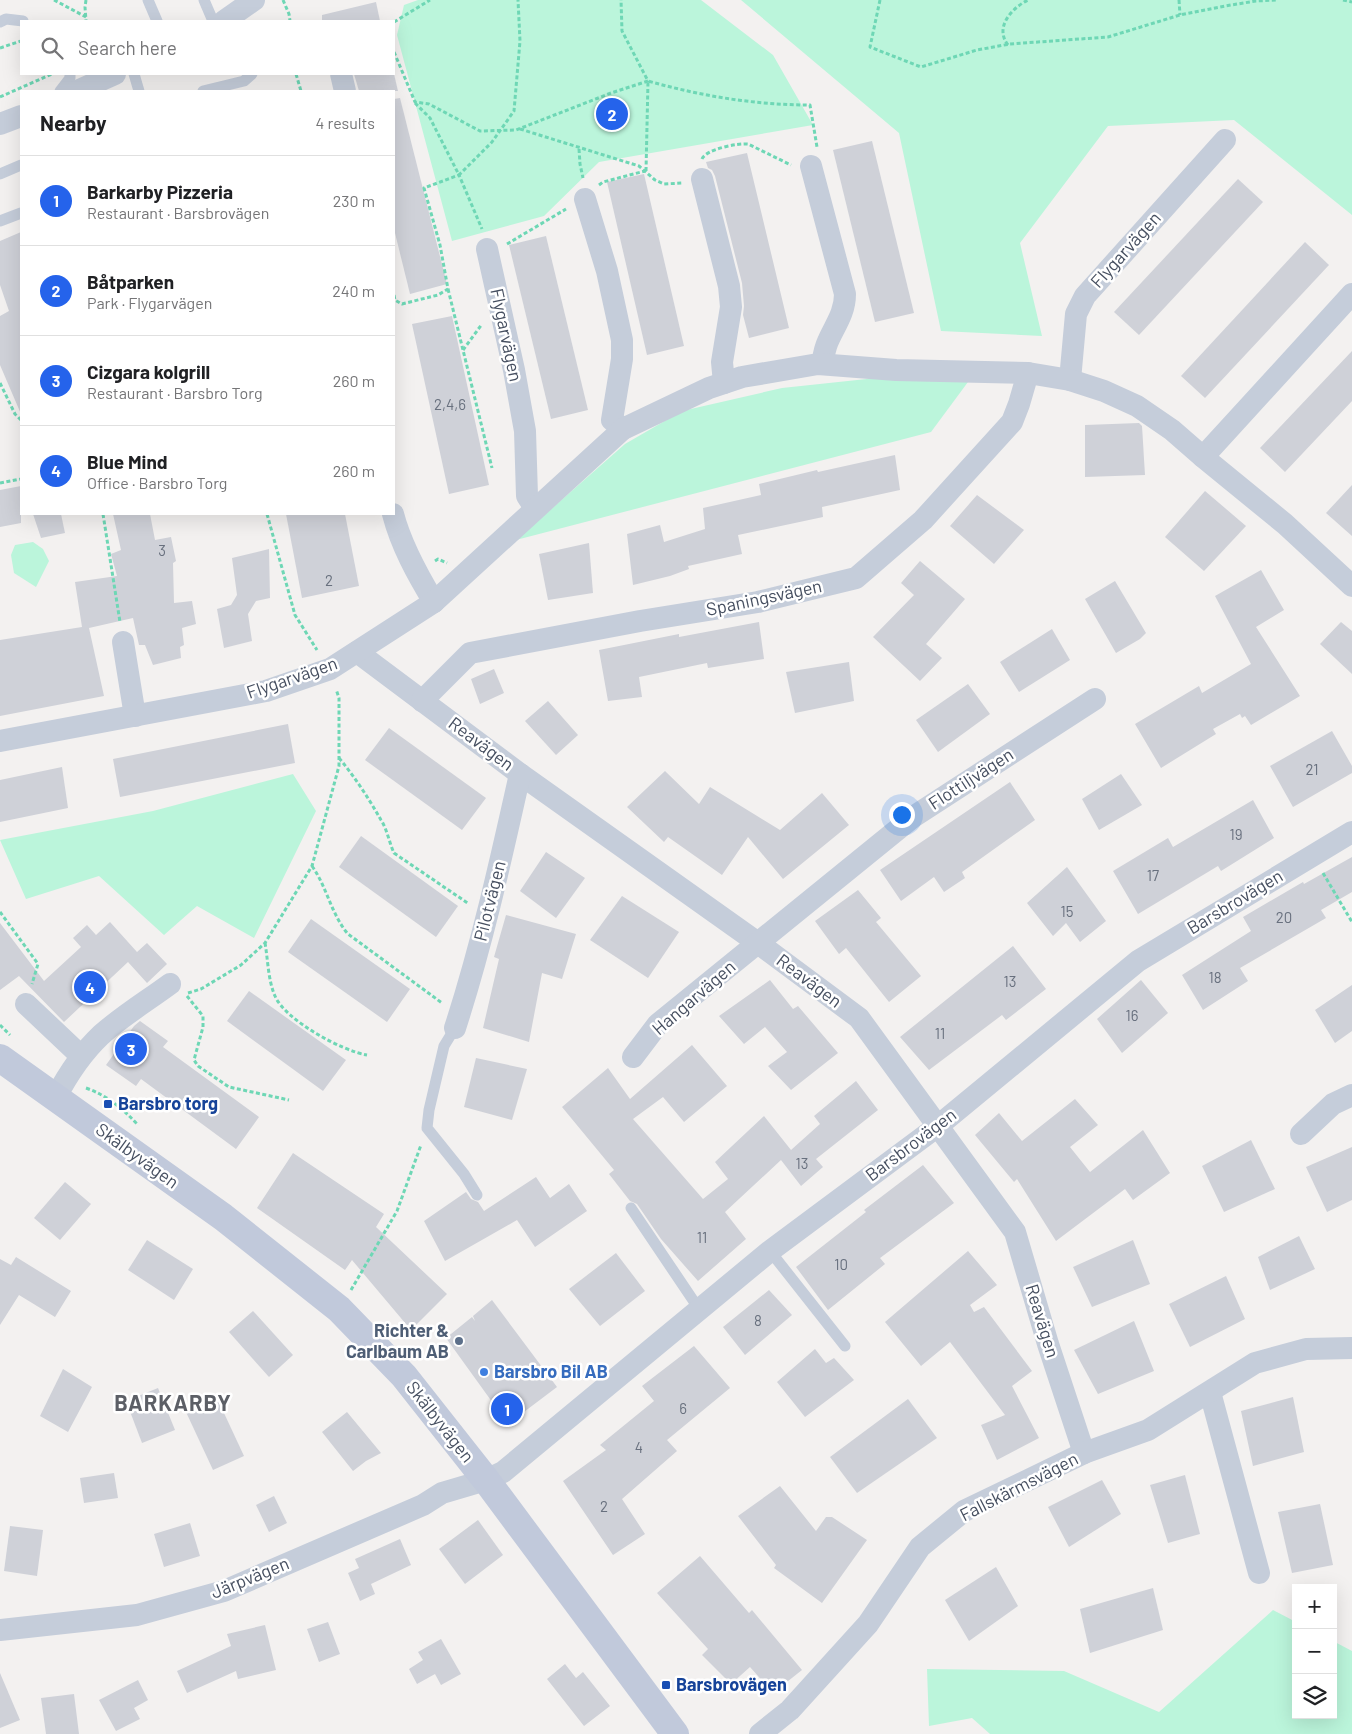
<!DOCTYPE html>
<meta charset="utf-8">
<style>
:root{--surface:#fff;--page:#f2f2f2;--text:#202124;--muted:#757577;--line:#e0e0e0;--accent:#2563eb}
body{margin:0;font-family:Barlow,sans-serif;background:var(--page);color:var(--text)}
.controls{position:absolute;right:15px;bottom:15px;display:grid;overflow:hidden;border-radius:0px;box-shadow:0 5px 20px #0002}
.controls button{width:45px;height:45px;display:grid;place-items:center;padding:0;border:0;border-bottom:1px solid var(--line);background:var(--surface);color:var(--text);font:25px sans-serif}
.you{position:absolute;left:901px;top:814px;width:18px;height:18px;margin:-12px;border:4px solid #fff;border-radius:50%;background:#1a73e8;box-shadow:0 0 0 8px #1a73e833}
.badge{display:grid;place-items:center;width:32px;height:32px;border-radius:50%;background:var(--accent);color:#fff;font-size:16px;font-weight:700}
.pin{position:absolute;translate:-50% -50%;border:2px solid #fff;box-shadow:0 1px 5px #0006}
.list{margin:0;padding:0;list-style:none}
h2{display:flex;justify-content:space-between;align-items:center;height:65px;margin:0;padding:0 20px;font-size:21px}
h2 small{font-size:16px;font-weight:400;color:var(--muted)}
.list li{display:grid;grid-template-columns:32px 1fr auto;gap:15px;align-items:center;box-sizing:border-box;height:90px;padding:0 20px;border-top:1px solid var(--line)}
.list b{display:block;font-size:19px;white-space:nowrap}
.list p{margin:0;font-size:16px;white-space:nowrap;color:var(--muted)}
.list em{font-size:16px;font-style:normal;color:var(--muted)}
.icon{flex:none;width:28px;height:28px;fill:none;stroke:currentColor;stroke-width:2;stroke-linecap:round;stroke-linejoin:round}
.map{position:relative;flex:none;width:1352px;height:1734px;overflow:hidden}
.search{position:absolute;background:var(--surface);box-shadow:0 5px 20px #0002;left:20px;top:20px;width:375px;height:55px;display:flex;align-items:center;gap:12px;box-sizing:border-box;padding:0 18px;border-radius:0px;color:var(--muted);font-size:19px}
.panel{position:absolute;background:var(--surface);box-shadow:0 5px 20px #0002;left:20px;top:90px;width:375px;height:425px;border-radius:0px}
.map>svg:first-child{display:block}
</style>
<div class="map">
<svg width="1352" height="1734" viewBox="0 0 1352 1734">
<rect width="100%" height="100%" fill="#f3f1f0"/>
<!-- green -->
<g fill="#bbf5db">
<path d="M418,0h283l72,55 40,70 -214,37 -55,54 -92,25 -55,-206 7,-30z"/>
<path d="M741,0h611v215l-118,-95 -126,6 -88,117 22,93 -101,-5 -42,-198z"/>
<path d="M876,378l92,4 -37,50 -415,108 109,-96 57,-33 100,-23z"/>
<path d="M33,542l10,7 6,12 -13,26 -22,-14 -3,-18 4,-10z"/>
<path d="M293,774l23,37 -62,127 -57,-32 -33,29 -65,-59 -73,23 -26,-59 153,-29z"/>
<path d="M1273,1610l23,12v93h37v-74l19,10v83h-362l-18,-16 -43,8 -2,-57 137,2 95,41z"/>
</g>
<!-- building -->
<g fill="#cfd1d8">
<path d="M376,2l4,19h-58v-6z"/>
<path d="M354,74h40l4,17h-39z"/>
<path d="M400,98l47,186 -37,10 -16,-65v-130z"/>
<path d="M872,141l42,172 -39,9 -42,-172z"/>
<path d="M747,153l42,175 -40,10 -6,-23 1,-9 -2,-23 -27,-107 -3,-6 -4,-2 -2,-6z"/>
<path d="M644,174l40,172 -37,9 -40,-173z"/>
<path d="M1238,179l25,23 -124,133 -25,-23z"/>
<path d="M21,232v182l-21,-49v-49l9,-5 -9,-26v-44z"/>
<path d="M546,236l42,174 -37,9 -42,-174z"/>
<path d="M1305,242l24,23 -124,133 -24,-22z"/>
<path d="M452,316l37,169 -40,9 -37,-170z"/>
<path d="M1352,351v50l-67,71 -25,-24z"/>
<path d="M1139,423l3,3 3,49 -60,2v-52z"/>
<path d="M895,455l5,35 -78,17 1,10 -85,18 4,19 -54,12 1,3 -19,7 -37,9 -6,-51 33,-9 4,17 41,-13 -2,-21 58,-13 -2,-11 58,-14 1,2z"/>
<path d="M1352,485v51l-26,-23z"/>
<path d="M21,486v37l-21,4v-37z"/>
<path d="M1205,491l41,35 -42,45 -39,-34z"/>
<path d="M977,495l47,35 -30,34 -44,-38z"/>
<path d="M33,514h28l4,19 -24,5z"/>
<path d="M113,514h37l5,26 16,-3 5,24 -3,2 1,40 18,-2 4,23 -14,4 2,17 -4,2 1,11 -28,7 -8,-20h-6l-6,-27 -44,10 15,68 -104,20v-76l82,-13 -7,-45 42,-6 -6,-22 10,-4z"/>
<path d="M286,514h59l14,72 -57,12z"/>
<path d="M589,543l4,50 -45,7 -9,-46z"/>
<path d="M269,549l1,49 -14,3 -8,13 4,27 -28,7 -7,-39 14,-4 6,-10 -5,-37z"/>
<path d="M920,561l45,38 -39,45 16,14 -22,23 -47,-44 41,-42 -13,-12z"/>
<path d="M1261,570l23,40 -28,17 44,69 -49,29 -6,-9 -3,2 -2,-4 -27,15 3,5 -55,34 -26,-44 64,-38 3,7 49,-29 -36,-68z"/>
<path d="M1115,581l31,52 -6,6 -24,14 -31,-54z"/>
<path d="M759,622l5,37 -56,9 -1,-5 -68,14 3,20 -34,4 -9,-51 80,-16v3z"/>
<path d="M1341,622l11,9v43l-32,-30z"/>
<path d="M1052,629l18,31 -51,32 -19,-30z"/>
<path d="M849,662l5,39 -59,12 -9,-41z"/>
<path d="M494,669l10,24 -24,11 -9,-25z"/>
<path d="M968,684l22,30 -52,38 -22,-32z"/>
<path d="M548,701l30,34 -22,20 -31,-34z"/>
<path d="M288,724l7,39 -175,34 -7,-38z"/>
<path d="M389,728l97,70 -24,32 -97,-70z"/>
<path d="M1332,731l20,35v7l-59,34 -23,-41z"/>
<path d="M62,767l6,41 -68,14v-42z"/>
<path d="M665,771l34,33 11,-17 70,43 42,-37 27,32 -66,54 -35,-42 -26,38 -54,-38 -4,5 -37,-35z"/>
<path d="M1121,774l21,31 -43,25 -17,-31z"/>
<path d="M1010,782l25,38 -73,52 3,6 -21,14 -10,-15 -33,24 -21,-31z"/>
<path d="M1253,800l21,38 -53,33 -3,-5 -80,48 -25,-43 55,-33 5,9z"/>
<path d="M361,836l97,70 -22,31 -97,-70z"/>
<path d="M546,852l39,26 -29,40 -36,-27z"/>
<path d="M1352,857v35l-31,18 5,8 -86,50 8,13 -45,29 -21,-35 69,-44 -8,-14 60,-35 1,2z"/>
<path d="M1067,867l39,54 -26,21 -14,-19 -13,13 -26,-33z"/>
<path d="M858,890l23,28 -5,4 45,54 -32,26 -43,-54 -7,6 -24,-33z"/>
<path d="M622,896l57,36 -31,46 -58,-38z"/>
<path d="M506,915l70,19 -14,45 -20,-6 -13,69 -46,-14 16,-69 -5,-2z"/>
<path d="M311,919l99,70 -23,33 -99,-70z"/>
<path d="M110,922l27,30 10,-9 20,21 -20,19 -19,-21 -64,60 -45,-46 -19,14v-67l44,58 37,-34 -8,-9 14,-13 9,10z"/>
<path d="M1013,946l33,43 -40,31 -4,-5 -73,55 -29,-33z"/>
<path d="M770,980l23,29 5,-3 40,47 -47,37 -23,-24 19,-14 -22,-25 -21,17 -25,-28z"/>
<path d="M1141,980l27,33 -46,40 -25,-34z"/>
<path d="M1352,985v46l-17,12 -20,-33z"/>
<path d="M249,991l97,69 -23,31 -96,-70z"/>
<path d="M140,1021l28,20 -5,6 96,70 -23,32 -95,-70 -5,7 -30,-21 28,-39z"/>
<path d="M692,1045l35,41 -43,36 -21,-25 -30,22 70,80 25,-20 -13,-17 49,-46 27,34 29,-26 -6,-8 42,-35 22,29 -62,49 7,8 -22,19 -20,-26 -56,52 21,27 -48,42 -37,-42 -24,-35 -7,-3 -21,-27 5,-4 -52,-63 46,-39 22,31z"/>
<path d="M476,1058l51,11 -15,51 -48,-13z"/>
<path d="M1075,1099l23,26 -28,22 20,25 53,-42 27,43 -37,27 -8,-11 -69,52 -39,-62 -3,3 -39,-47 24,-22 23,28z"/>
<path d="M1251,1140l24,49 -51,23 -22,-46z"/>
<path d="M1352,1147v53l-25,12 -21,-45z"/>
<path d="M293,1153l91,61 -8,13 71,67 -36,36 -59,-70 -7,10 -88,-62z"/>
<path d="M923,1165l31,38 -74,55 5,6 -57,46 -32,-43 70,-55 -2,-2z"/>
<path d="M536,1177l14,21 19,-14 18,27 -52,36 -18,-27 -72,41 -21,-40 42,-29 5,7 7,3 6,9z"/>
<path d="M65,1182l26,22 -31,36 -26,-22z"/>
<path d="M1299,1236l16,33 -45,21 -12,-33z"/>
<path d="M147,1240l46,29 -19,31 -46,-30z"/>
<path d="M1133,1240l17,44 -58,23 -19,-40z"/>
<path d="M968,1251l29,34 -27,20 4,7 10,-5 48,64 -20,15 27,52 -42,22 -16,-35 24,-10 -55,-73 -29,24 -36,-44z"/>
<path d="M616,1253l29,38 -45,35 -31,-37z"/>
<path d="M16,1257l55,34 -16,26 -36,-22 -19,30v-66l11,6z"/>
<path d="M1226,1276l19,43 -55,28 -21,-43z"/>
<path d="M769,1290l23,25 -47,40 -22,-28z"/>
<path d="M492,1300l65,87 -49,37 -62,-86 26,-21 3,4 -2,-5z"/>
<path d="M253,1311l40,44 -24,22 -40,-45z"/>
<path d="M1134,1321l20,50 -56,23 -24,-44z"/>
<path d="M694,1346l36,42 -63,52 10,11 -55,48 23,35 -32,21 -50,-74 43,-31 -6,-5 54,-44 -12,-15z"/>
<path d="M815,1349l11,14 8,-5 20,22 -49,37 -28,-35z"/>
<path d="M63,1369l29,18 -24,45 -28,-16z"/>
<path d="M158,1388l17,42 -33,13 -16,-42z"/>
<path d="M1293,1397l11,55 -51,14 -12,-55z"/>
<path d="M217,1398l27,58 -31,14 -27,-58z"/>
<path d="M908,1399l29,39 -80,55 -27,-36z"/>
<path d="M347,1412l34,41 -15,8 -13,10 -31,-39z"/>
<path d="M114,1473l4,25 -34,5 -4,-25z"/>
<path d="M1185,1475l15,59 -32,9 -18,-58z"/>
<path d="M1102,1480l19,34 -52,33 -21,-40z"/>
<path d="M780,1486l36,45 10,-14h6l35,23 -45,63 -48,-35 2,-3 -38,-49z"/>
<path d="M274,1496l13,27 -18,9 -13,-27z"/>
<path d="M1320,1504l13,61 -41,8 -14,-61z"/>
<path d="M478,1520l25,35 -38,29 -26,-35z"/>
<path d="M190,1523l10,33 -36,11 -10,-33z"/>
<path d="M10,1526l33,4 -6,46 -33,-5z"/>
<path d="M400,1539l11,26 -40,19 4,10 -15,7 -12,-28 11,-5 -4,-9z"/>
<path d="M700,1556l49,57 3,-3 50,60 -29,23 -23,-26 -19,17 -29,-29 6,-6 -51,-56z"/>
<path d="M996,1567l22,39 -49,35 -24,-41z"/>
<path d="M1153,1588l10,42 -73,23 -10,-44z"/>
<path d="M328,1622l12,32 -21,8 -12,-33z"/>
<path d="M265,1625l11,45 -38,9 -2,-8 -49,22 -10,-22 54,-25 -4,-12z"/>
<path d="M441,1639l20,35 -20,11 -6,-11 -18,10 -8,-15 14,-9 -5,-8z"/>
<path d="M565,1664l11,14 7,-6 27,34 -26,20 -37,-47z"/>
<path d="M0,1673l20,47 -20,8z"/>
<path d="M138,1680l10,20 -14,8 6,11 -24,12 -17,-31z"/>
<path d="M74,1694l5,40h-33l-5,-36z"/>
</g>
<g fill="none" stroke-linecap="round" stroke-linejoin="round">
<!-- path -->
<g stroke="#6ed7b5" stroke-width="3" stroke-dasharray="4 2.5" stroke-linecap="butt">
<path d="M54,0l32,17"/>
<path d="M86,0l-1,7 1,14"/>
<path d="M283,0l6,14 1,7"/>
<path d="M880,0l-10,47 51,20 56,-17 33,-6 98,-7 72,-22 45,-9 31,-5 21,-1"/>
<path d="M1179,0l1,15"/>
<path d="M1343,0l9,2"/>
<path d="M394,22l36,-22"/>
<path d="M1008,45c-14,-18 4,-37 20,-45"/>
<path d="M0,48l21,-7"/>
<path d="M394,52l21,50 14,2 51,27 36,-1 95,-37 37,-12 -26,-50 -1,-31"/>
<path d="M296,74l5,17"/>
<path d="M0,97l52,-23"/>
<path d="M415,103l15,15 29,57 33,-33 22,-31 6,-70 -2,-41"/>
<path d="M520,129l119,37 16,14 9,4 18,-1"/>
<path d="M579,149l1,15 3,14"/>
<path d="M702,159c4,-10 36,-16 46,-15l43,21"/>
<path d="M646,171l2,-90c53,15 107,24 162,24l7,42"/>
<path d="M599,185l4,-3 42,-11"/>
<path d="M507,244l59,-35"/>
<path d="M448,289l44,179"/>
<path d="M394,295l1,5 7,4 36,-9 10,-6 -8,-44 -16,-57 35,-13 23,54"/>
<path d="M463,350l19,-26"/>
<path d="M0,383l15,31 6,6"/>
<path d="M0,483l21,-4"/>
<path d="M103,514l17,108"/>
<path d="M267,514l28,101 22,35"/>
<path d="M435,561l3,-2 9,4"/>
<path d="M339,758c16,19 30,41 42,62 6,9 8,22 13,33l75,51"/>
<path d="M312,866c15,21 19,48 36,68l94,69"/>
<path d="M1323,873l29,49"/>
<path d="M0,912l38,52 -6,20"/>
<path d="M265,943c3,17 3,37 10,53 10,24 67,55 92,59"/>
<path d="M188,993l13,-4 40,-24 24,-22 47,-77 27,-100v-68l-3,-9"/>
<path d="M187,996l16,20v11l-9,33 4,6 31,21 60,13"/>
<path d="M0,1025l10,10"/>
<path d="M86,1088c22,8 36,20 52,37"/>
<path d="M351,1290l46,-79 24,-66"/>
</g>
<!-- lane -->
<g stroke="#c5cdda" stroke-width="11">
<path d="M148,0l9,21"/>
<path d="M204,0l9,21"/>
<path d="M0,22l6,-3 17,2"/>
<path d="M134,74l5,17"/>
<path d="M60,91l10,-13v-4"/>
<path d="M203,91l41,-10 8,-7"/>
<path d="M0,174l21,-9"/>
<path d="M0,221l21,-8"/>
<path d="M455,1028l-11,18 -15,64 -2,18 37,46 13,21"/>
<path d="M631,1208l68,101"/>
<path d="M770,1251l75,95"/>
</g>
<!-- street -->
<g stroke="#c5cdda" stroke-width="22">
<path d="M224,21l30,-21"/>
<path d="M341,74l4,17"/>
<path d="M77,91l38,-17"/>
<path d="M0,124l21,-8"/>
<path d="M811,166l34,128c0,28 -22,42 -22,70"/>
<path d="M702,179l27,107 2,21 -9,55 2,21"/>
<path d="M585,199l22,72 15,69v19l-10,61 11,9"/>
<path d="M487,249l27,121 11,61 2,65 8,12"/>
<path d="M1070,380l6,-66 9,-18 140,-156"/>
<path d="M1203,457l149,-163"/>
<path d="M393,514c8,31 24,60 41,88"/>
<path d="M123,642l12,74"/>
<path d="M357,652l163,122 238,169 101,75 156,214 33,112 36,109"/>
<path d="M422,701l48,-48 170,-32 118,-19 98,-24 67,-58 89,-98 7,-18 9,-31"/>
<path d="M0,741l266,-50 64,-22 104,-67 189,-173 86,-41 33,-11 76,-13 78,6 132,3 42,7 34,11 33,15 35,24 31,27 82,67 67,62"/>
<path d="M26,1004l55,52"/>
<path d="M455,1028c27,-83 46,-169 65,-254"/>
<path d="M633,1057l25,-33 255,-207 182,-118"/>
<path d="M56,1097c12,-23 26,-44 45,-62 21,-19 46,-34 69,-51"/>
<path d="M1301,1134l32,-30 19,-9"/>
<path d="M1210,1392l49,181"/>
<path d="M0,1630l137,-15 87,-24 199,-86 19,-12 44,-13 17,-8 267,-221 168,-125 200,-165 214,-129"/>
<path d="M760,1734l30,-24 78,-86 52,-77 44,-36 120,-58 64,-23 107,-67 51,-14 46,-1"/>
</g>
<!-- secondary -->
<path stroke="#c1c9db" stroke-width="28" d="M0,1058l223,159 116,92 65,67 82,104 189,254"/>
</g>
<!-- markers -->
<g fill="#1a4fb4" stroke="#fff" stroke-width="2">
<rect x="103" y="1099" width="10" height="10" rx="2.5"/>
<rect x="661" y="1680" width="10" height="10" rx="2.5"/>
</g>
<circle fill="#5c6f8a" stroke="#fff" stroke-width="2" cx="459" cy="1341" r="5"/>
<circle fill="#3f7fe0" stroke="#fff" stroke-width="2" cx="484" cy="1372" r="5"/>
<g text-anchor="middle" stroke-width="5" stroke-linejoin="round" paint-order="stroke">
<!-- number labels -->
<g font-size="15" fill="#68707e">
<text x="450" y="410">2,4,6</text>
<text x="162" y="556">3</text>
<text x="329" y="586">2</text>
<text x="1312" y="775">21</text>
<text x="1236" y="840">19</text>
<text x="1153" y="881">17</text>
<text x="1067" y="917">15</text>
<text x="1284" y="923">20</text>
<text x="1215" y="983">18</text>
<text x="1010" y="987">13</text>
<text x="1132" y="1021">16</text>
<text x="940" y="1039">11</text>
<text x="802" y="1169">13</text>
<text x="702" y="1243">11</text>
<text x="841" y="1270">10</text>
<text x="758" y="1326">8</text>
<text x="683" y="1414">6</text>
<text x="639" y="1453">4</text>
<text x="604" y="1512">2</text>
</g>
<!-- street labels -->
<g font-size="18" fill="#464f60" stroke="#fff">
<text transform="translate(1126 250) rotate(-48)" y="6">Flygarvägen</text>
<text transform="translate(506 335) rotate(78)" y="6">Flygarvägen</text>
<text transform="translate(764 598) rotate(-12)" y="6">Spaningsvägen</text>
<text transform="translate(292 678) rotate(-19)" y="6">Flygarvägen</text>
<text transform="translate(481 744) rotate(37)" y="6">Reavägen</text>
<text transform="translate(971 779) rotate(-33)" y="6">Flottiljvägen</text>
<text transform="translate(490 901) rotate(-76)" y="6">Pilotvägen</text>
<text transform="translate(1235 902) rotate(-31)" y="6">Barsbrovägen</text>
<text transform="translate(809 981) rotate(37)" y="6">Reavägen</text>
<text transform="translate(694 998) rotate(-41)" y="6">Hangarvägen</text>
<text transform="translate(911 1145) rotate(-37)" y="6">Barsbrovägen</text>
<text transform="translate(137 1156) rotate(36)" y="6">Skälbyvägen</text>
<text transform="translate(1042 1321) rotate(73)" y="6">Reavägen</text>
<text transform="translate(440 1422) rotate(52)" y="6">Skälbyvägen</text>
<text transform="translate(1019 1487) rotate(-27)" y="6">Fallskärmsvägen</text>
<text transform="translate(250 1578) rotate(-22)" y="6">Järpvägen</text>
</g>
<!-- transit labels -->
<g font-size="18" font-weight="bold" fill="#164399" stroke="#fff" text-anchor="start">
<text x="118" y="1110">Barsbro torg</text>
<text x="676" y="1691">Barsbrovägen</text>
</g>
<!-- service labels -->
<g font-size="18" font-weight="bold" fill="#4e5e75" stroke="#fff" text-anchor="end">
<text x="449" y="1337">Richter &amp;<tspan x="449" dy="21">Carlbaum AB</tspan></text>
</g>
<!-- shop labels -->
<g font-size="18" font-weight="bold" fill="#366cbe" stroke="#fff" text-anchor="start">
<text x="494" y="1378">Barsbro Bil AB</text>
</g>
<!-- district labels -->
<g font-size="22" font-weight="bold" letter-spacing="1" fill="#5c5f66" stroke="#fff">
<text x="173" y="1411">BARKARBY</text>
</g>
</g>
</svg>
<div class="controls">
<button>+</button>
<button>−</button>
<button><svg class="icon" aria-label="layers" viewBox="0 0 24 24"><path d="M12 4l9 5-9 5-9-5zM3 14l9 5 9-5"/></svg></button>
</div>
<div class="you"></div>
<div class="pin badge" style="left:507px;top:1409px">1</div>
<div class="pin badge" style="left:612px;top:114px">2</div>
<div class="pin badge" style="left:131px;top:1049px">3</div>
<div class="pin badge" style="left:90px;top:987px">4</div>
<div class="search"><svg class="icon" aria-label="search" viewBox="0 0 24 24"><circle cx="10" cy="10" r="6"/><path d="M15 15l6 6"/></svg>Search here</div>
<section class="panel">
<h2>Nearby<small>4 results</small></h2>
<ul class="list">
<li><span class="badge">1</span><div><b>Barkarby Pizzeria</b><p>Restaurant · Barsbrovägen</p></div><em>230 m</em></li>
<li><span class="badge">2</span><div><b>Båtparken</b><p>Park · Flygarvägen</p></div><em>240 m</em></li>
<li><span class="badge">3</span><div><b>Cizgara kolgrill</b><p>Restaurant · Barsbro Torg</p></div><em>260 m</em></li>
<li><span class="badge">4</span><div><b>Blue Mind</b><p>Office · Barsbro Torg</p></div><em>260 m</em></li>
</ul>
</section>
</div>
